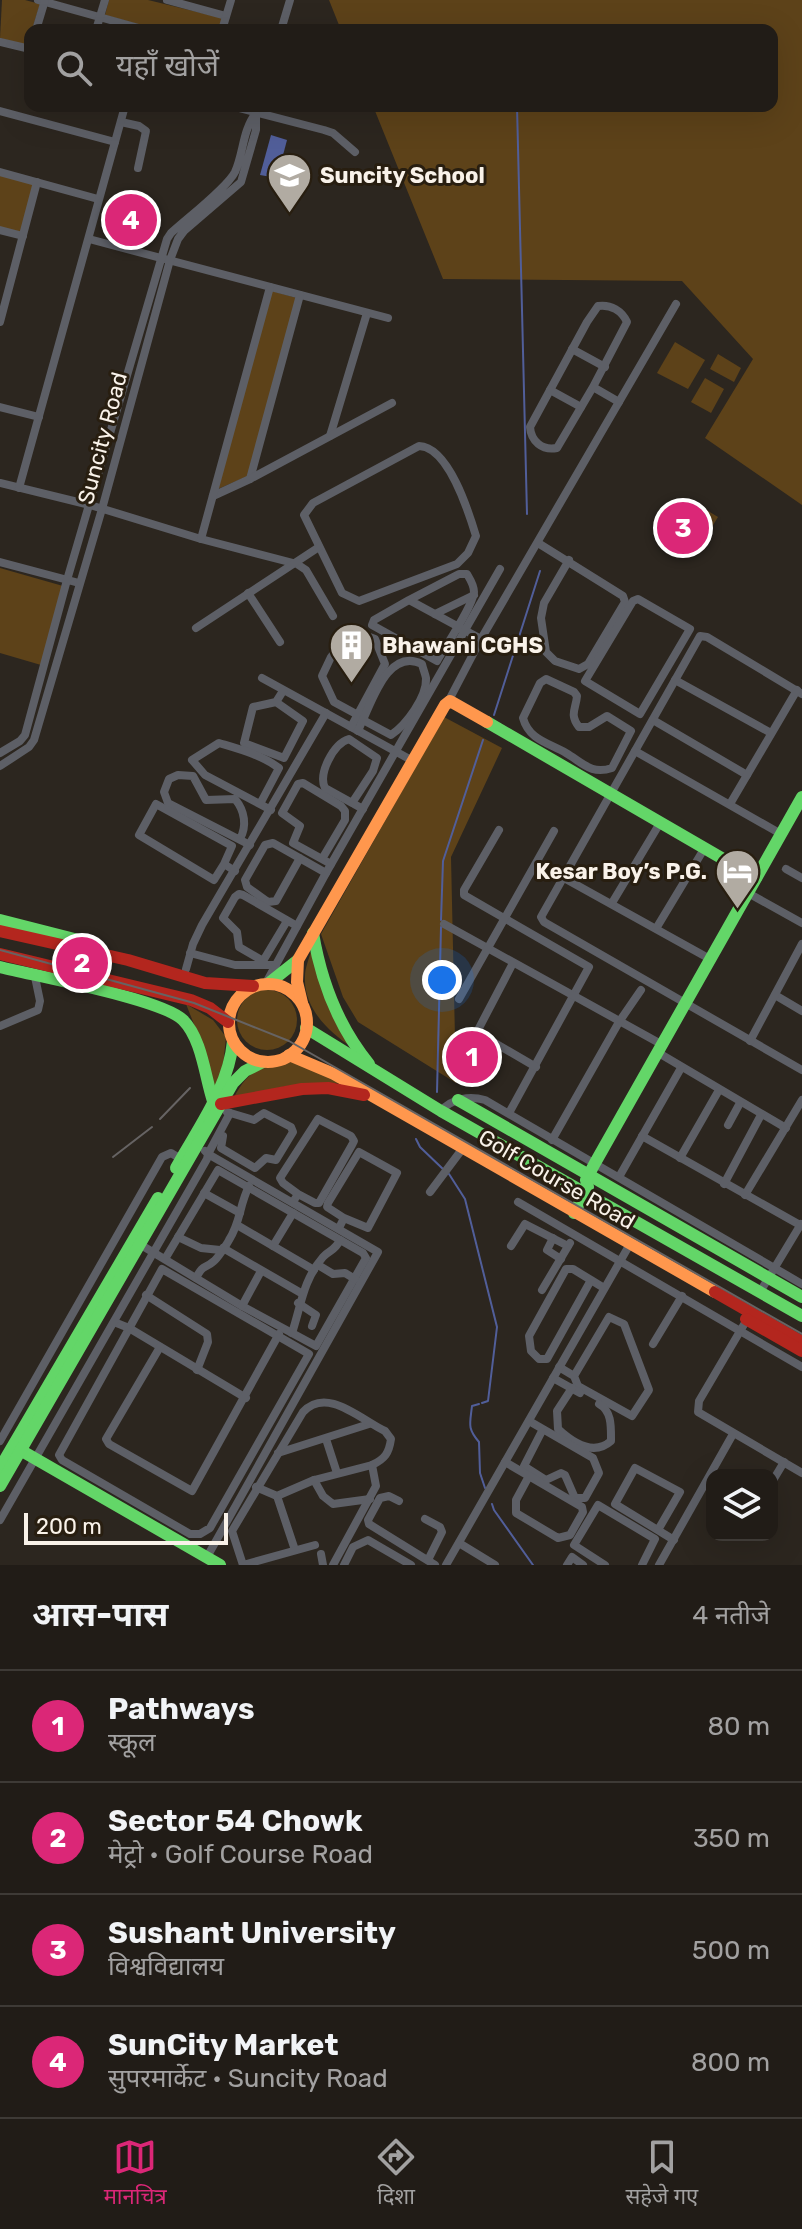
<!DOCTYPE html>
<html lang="hi">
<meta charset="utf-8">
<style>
:root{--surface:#211c17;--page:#292520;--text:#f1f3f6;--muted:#a2a1a1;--line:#3e3a36;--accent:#db2777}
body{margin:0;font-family:Rubik,"Noto Sans Devanagari",sans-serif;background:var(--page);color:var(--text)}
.controls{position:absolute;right:24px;bottom:24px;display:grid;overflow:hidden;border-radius:16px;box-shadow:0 8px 32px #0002}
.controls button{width:72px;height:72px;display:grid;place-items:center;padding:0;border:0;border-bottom:2px solid var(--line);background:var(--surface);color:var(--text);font:40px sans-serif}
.scale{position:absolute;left:24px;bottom:20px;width:204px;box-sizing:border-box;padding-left:8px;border:4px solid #f9f2e9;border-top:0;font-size:22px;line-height:28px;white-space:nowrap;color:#f9f2e9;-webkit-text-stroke:6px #281e10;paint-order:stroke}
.you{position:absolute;left:442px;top:980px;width:28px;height:28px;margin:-20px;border:6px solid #fff;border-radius:50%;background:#1a73e8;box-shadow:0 0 0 12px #1a73e833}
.badge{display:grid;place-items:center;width:52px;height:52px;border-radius:50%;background:var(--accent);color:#fff;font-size:26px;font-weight:700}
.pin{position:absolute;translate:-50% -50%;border:4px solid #fff;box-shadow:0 2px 8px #0006}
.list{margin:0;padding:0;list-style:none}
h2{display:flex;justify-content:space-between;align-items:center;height:104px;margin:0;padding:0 32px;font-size:34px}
h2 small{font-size:26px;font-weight:400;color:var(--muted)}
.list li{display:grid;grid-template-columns:52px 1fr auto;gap:24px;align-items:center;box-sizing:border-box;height:112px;padding:0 32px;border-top:2px solid var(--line)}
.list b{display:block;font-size:30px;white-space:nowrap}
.list p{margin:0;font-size:26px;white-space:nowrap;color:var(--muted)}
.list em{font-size:26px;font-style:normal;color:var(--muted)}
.icon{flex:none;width:44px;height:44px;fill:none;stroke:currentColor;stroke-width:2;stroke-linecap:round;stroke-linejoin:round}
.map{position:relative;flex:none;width:802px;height:1565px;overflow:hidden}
.search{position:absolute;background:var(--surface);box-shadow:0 8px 32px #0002;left:24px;right:24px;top:24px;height:88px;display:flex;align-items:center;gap:20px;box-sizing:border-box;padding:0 28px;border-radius:16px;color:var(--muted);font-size:30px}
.sheet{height:552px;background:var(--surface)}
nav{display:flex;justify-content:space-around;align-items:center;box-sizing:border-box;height:112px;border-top:2px solid var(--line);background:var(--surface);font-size:22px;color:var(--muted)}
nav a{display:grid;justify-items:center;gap:4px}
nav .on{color:var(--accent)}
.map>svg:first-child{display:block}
</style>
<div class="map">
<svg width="802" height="1565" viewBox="0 0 802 1565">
<rect width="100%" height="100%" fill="#2c261f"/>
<!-- green -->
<g fill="#5d4219">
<path d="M2,0h23l15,4 -13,42 -27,-8z"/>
<path d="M109,0h39l74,18 -3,12h-60l-54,-15z"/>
<path d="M329,0h473v505l-97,-67 48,-79 -71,-78 -239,-2 -70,-173h399v-76h-431z"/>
<path d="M0,175l33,9 -12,48 -21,-5z"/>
<path d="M272,291l25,7 -49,178 -30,13z"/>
<path d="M675,342l30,18 -17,29 -31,-16z"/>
<path d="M718,354l23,14 -7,14 -24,-13z"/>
<path d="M705,378l19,11 -13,24 -20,-11z"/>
<path d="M690,500l28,17 -11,18 -29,-16z"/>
<path d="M0,568l63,18 -22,79 -41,-12z"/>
<path d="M444,717l58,31 -51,109 5,226 -98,-61 -15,-25 -22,-63z"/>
<path d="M311,951l11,38 30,58c-24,-15 -49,-40 -47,-71 0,-8 4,-17 6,-25z"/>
<circle cx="267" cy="1020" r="30"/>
<path d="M186,1004l27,16 13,17 -4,39 -8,12 -13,-46z"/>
<path d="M295,1061l49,22 -57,3 -53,11c17,-31 28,-30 61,-36z"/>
</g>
<!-- water -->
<path fill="#515e99" d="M271,135l16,5 -10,38 -17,-3z"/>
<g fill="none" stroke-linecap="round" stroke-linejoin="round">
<!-- stream -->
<g stroke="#515e99" stroke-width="2">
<path d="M517,106l10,408"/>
<path d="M494,715l46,-144"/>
<path d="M441,920l2,-59 40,-121"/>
<path d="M437,1092l4,-165"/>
<path d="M416,1139l4,8 24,23"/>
<path d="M449,1174l16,25 32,128 -9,74 -6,2"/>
<path d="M479,1404l-7,2c-2,18 -5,22 7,36l1,31 5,15"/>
<path d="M492,1504l2,6 39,55"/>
</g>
<!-- street -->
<g stroke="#5d5f66" stroke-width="8">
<path d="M38,0l108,30"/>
<path d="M167,0l59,16"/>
<path d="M36,30l9,-30"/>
<path d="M96,30l9,-30"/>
<path d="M222,30l9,-30"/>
<path d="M281,30l9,-30"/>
<path d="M0,42l30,7"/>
<path d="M231,106l93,24 9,3 22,19"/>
<path d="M0,111l115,31"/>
<path d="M121,122l18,4 7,5 -8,37"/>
<path d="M0,172l98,27"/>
<path d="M0,230l23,6"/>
<path d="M89,239l299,79"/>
<path d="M0,322l37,-140"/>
<path d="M572,349l33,18"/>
<path d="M593,387l34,-65c-5,-11 -16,-18 -29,-16l-11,16 -57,105c1,14 12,24 27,21l36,-61 26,15"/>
<path d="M550,390l31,17"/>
<path d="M0,407l39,10"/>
<path d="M330,436l37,-123"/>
<path d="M419,446c30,1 50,67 57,90l-8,17 -11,11 -98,37 -17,-8 -38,-78 9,-12z"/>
<path d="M250,479l50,-184"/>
<path d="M0,483l90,22 111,34 96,25 9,6 27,46"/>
<path d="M19,488l106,-382"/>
<path d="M213,496l37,-17 142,-76"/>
<path d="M201,539l69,-252"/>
<path d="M538,543l85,53 2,6 -37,62 -9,5 -24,-8 -9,-9 -5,-34 3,-15 25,-43"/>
<path d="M0,562l79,21"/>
<path d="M248,593l32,49"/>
<path d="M638,599l52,30 -50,85 -55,-33 48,-80z"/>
<path d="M409,600l50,-26h8c3,5 7,11 7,18 -1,14 -29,55 -37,69l-65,-36 2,-5 35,-20c24,13 48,26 72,39"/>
<path d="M435,614l39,-19"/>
<path d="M196,628l123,-81"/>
<path d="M262,678l151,83"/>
<path d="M546,679l28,13 3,4c-1,13 -8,18 2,31h10l18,-11 24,15 -19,37c-21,7 -29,-5 -46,-15 -17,-10 -37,-13 -43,-35l17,-35z"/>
<path d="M675,680l96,53"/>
<path d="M802,694l-95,-57 -7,-1 -159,281 3,5 258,148"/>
<path d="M276,702l27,19 -19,37 -40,-15 9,-36 23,-5 7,-11"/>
<path d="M448,702l33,-63 195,-335"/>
<path d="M653,720l94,55"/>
<path d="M351,727l34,-63 -10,-25 -8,-3 -22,2 -14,19 -9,19 12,26 24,13"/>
<path d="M358,731l3,-7c11,-22 27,-77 61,-60 1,5 3,9 4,14 1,19 -20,47 -35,57l-28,-15"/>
<path d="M635,751l146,83"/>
<path d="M0,753l20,-12 5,-6 42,-155 100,-341 4,-6c15,-14 56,-45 64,-61 9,-20 7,-41 21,-59v17l-15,52 -57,49 -6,8 -8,21 -68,249 -68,231 -5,7 -29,19"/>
<path d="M352,803l21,-32 4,-13 -28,-19c-16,5 -31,35 -24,49l38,21"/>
<path d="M260,804l19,-36c-17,-13 -40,-19 -60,-25l-27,17 13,15 66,35"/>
<path d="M730,804l67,-114"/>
<path d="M499,830l-35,60v5l125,72 -80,146"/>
<path d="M240,839c7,-13 5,-28 -5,-40l-29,1 -13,-24 -15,-1 -9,4 -5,13 4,11 82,42"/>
<path d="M300,858l-24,43 -8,1 -21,-15 -2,-7 20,-35 8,-2 53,30"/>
<path d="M322,859l23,-39v-9l-4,-5 -38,-23 -5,1 -16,29 18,13 -7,17 38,21"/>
<path d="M224,864l8,-18 -76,-42 -17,31 75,45 10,-16 11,7"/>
<path d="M786,869l16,9"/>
<path d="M564,878l146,81"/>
<path d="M748,893l54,30"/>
<path d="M612,903l48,-80"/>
<path d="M287,921l-24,40 -24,-14 -2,-15 -14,-14 12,-21 4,-3 4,1 54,31"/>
<path d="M444,924l217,120"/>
<path d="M657,927l47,-78"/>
<path d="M190,953l45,12h41"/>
<path d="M513,963l-35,67 3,5 55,32"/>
<path d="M186,969l7,-25 9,-19 124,-212"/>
<path d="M266,983l60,-110 174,-304"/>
<path d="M775,995l27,16"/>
<path d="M459,999l95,-168"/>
<path d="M0,1026l38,-16 2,-9 -5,-24"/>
<path d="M750,1041l52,-97"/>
<path d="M657,1052l129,76"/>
<path d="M441,1111c11,-13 29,-15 44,-11l317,184"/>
<path d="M728,1125l12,-22"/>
<path d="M223,1136l-2,12 34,20 11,-10 10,2 17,-28 -2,-5 -27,-14 -10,7 -27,-8"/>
<path d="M642,1136l158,89"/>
<path d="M552,1140l67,-118 22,-32"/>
<path d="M680,1158l39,-68"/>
<path d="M619,1177l62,-109"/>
<path d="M724,1184l37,-69"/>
<path d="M430,1192l33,-44"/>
<path d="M204,1193l36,20"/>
<path d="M745,1195l57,-95"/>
<path d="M293,1202l5,-8 -15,-11 -3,-5 38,-59 33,17 3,5 -2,4 -33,58h-4l-17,-9"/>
<path d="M518,1202l284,165"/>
<path d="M237,1225l77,45"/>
<path d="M339,1228l5,-10 -17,-11 1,-4 31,-51 38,21 -29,55 -24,-10"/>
<path d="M178,1237l23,11 19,2"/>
<path d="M553,1238l-6,12 14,9"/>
<path d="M141,1245l101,61 74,40 50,-88 -3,-5 -145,-83 -53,89"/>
<path d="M273,1246l20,-33"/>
<path d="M511,1246l14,-22 43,22"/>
<path d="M223,1248l78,45"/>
<path d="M318,1265l15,9 12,-1 10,6"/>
<path d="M162,1269l147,85 -99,174 -10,6h-10l-128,-74 -3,-5z"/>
<path d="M196,1278c8,-15 8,-8 18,-17 3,-2 13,-17 15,-21 12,-19 10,-34 20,-54"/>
<path d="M591,1280l-18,-11h-7l-37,67 2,15 8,8h8l44,-79 13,8"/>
<path d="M542,1290l28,-47"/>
<path d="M760,1292l41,-68"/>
<path d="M146,1295l61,39 1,8 -11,28"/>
<path d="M298,1303l18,12 -4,11"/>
<path d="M242,1306l19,-35"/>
<path d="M749,1316l-50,85 -1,11 104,61"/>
<path d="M114,1322l15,6 117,70"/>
<path d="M292,1333c9,-27 11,-53 31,-76 6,-7 12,-6 17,-17"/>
<path d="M653,1344l29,-48"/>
<path d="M160,1347l-54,92 3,5 83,47 87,-157"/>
<path d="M559,1367l15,9 4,10 54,30 17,-26 -25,-66 -15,-7 -35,59"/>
<path d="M553,1378l27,15"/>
<path d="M572,1388l-15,23 1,18c14,13 35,28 53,12 0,-14 1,-30 -12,-37"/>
<path d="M529,1421l64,37 6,15 -14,25h-10l-10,-23 -4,-2 -15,7 -22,-14 19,-37"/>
<path d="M326,1439l11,34"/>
<path d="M0,1441l162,-284 9,-4 10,6"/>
<path d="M278,1453l91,-29"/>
<path d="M505,1462l77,45 1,5 -13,23 -12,3 -42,-25v-13l13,-24"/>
<path d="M314,1480l9,16 10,8 37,-5"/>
<path d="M772,1482l12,-20"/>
<path d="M256,1487l21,9 37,-16 58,-15"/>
<path d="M277,1496l18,54"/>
<path d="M399,1501l-10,-5 -9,2 -12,22 1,4 66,41"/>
<path d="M425,1519l15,8 2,5 -14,28"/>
<path d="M0,1520l207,-361 1,-5 -3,-3"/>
<path d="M658,1530l22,-38 -45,-24 -20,36 59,36"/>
<path d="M459,1543l36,22"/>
<path d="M315,1545l-72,20 -11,-34 71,-119c24,-26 58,8 82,19l6,8c-2,14 -6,20 -19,26l4,21 -43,79"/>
<path d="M321,1554l2,11"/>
<path d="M207,1557l171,-305 -170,-98 22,-41"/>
<path d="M344,1565l9,-18 15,-7 43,25"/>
<path d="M446,1565l184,-321"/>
<path d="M567,1565l5,-8 11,8"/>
<path d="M605,1565l-31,-20 24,-40 57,34 -13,26"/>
<path d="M659,1565l74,-131"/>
</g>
<!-- fast -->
<g stroke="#63d668" stroke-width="12">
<path d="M487,722l269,156"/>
<path d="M0,920l94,24"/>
<path d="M313,933c8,48 25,93 56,131"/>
<path d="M0,967c36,9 162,32 183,53 19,19 22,57 30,81"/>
<path d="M269,983l29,-23"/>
<path d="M306,1028l135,83 361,205"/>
<path d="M458,1100l344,197"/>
<path d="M176,1168c22,-40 53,-81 57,-127"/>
<path d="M574,1213l14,-26 -2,-7 9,-17 207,-366"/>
<path d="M15,1447l205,118"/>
<path d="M0,1468l158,-270"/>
<path d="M0,1486l233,-403 12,-12 18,-9"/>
</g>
<!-- slow -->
<g stroke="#ff974d" stroke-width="12">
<circle cx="268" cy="1023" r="39"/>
<path d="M302,1003l-5,-21 1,-22 147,-255 5,-4 37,21"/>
<path d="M289,1055l45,19 381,218"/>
</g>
<!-- jam -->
<g stroke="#b3261e" stroke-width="12">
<path d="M0,931l128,29 77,23 48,3"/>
<path d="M0,954l191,46 19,8 18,14"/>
<path d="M221,1104l81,-15 26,-1 36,7"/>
<path d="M715,1292l87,50"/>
<path d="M746,1319l56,32"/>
</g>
<!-- rail -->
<g stroke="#666363" stroke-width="2">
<path d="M0,950l194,53 95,38 513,293"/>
<path d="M160,1119l30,-31"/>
<path d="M113,1157l39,-30"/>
</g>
</g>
<!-- icons -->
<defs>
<symbol id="school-pin" viewBox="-11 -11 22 30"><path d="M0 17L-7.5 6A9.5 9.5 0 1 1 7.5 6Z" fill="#b1aba2" stroke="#281e10"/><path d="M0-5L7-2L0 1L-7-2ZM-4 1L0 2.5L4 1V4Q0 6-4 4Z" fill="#fff"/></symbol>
<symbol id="building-pin" viewBox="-11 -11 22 30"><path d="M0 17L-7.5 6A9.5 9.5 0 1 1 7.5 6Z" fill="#b1aba2" stroke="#281e10"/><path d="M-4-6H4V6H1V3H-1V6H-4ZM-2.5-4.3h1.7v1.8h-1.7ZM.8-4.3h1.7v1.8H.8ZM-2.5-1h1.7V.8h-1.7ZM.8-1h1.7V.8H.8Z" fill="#fff"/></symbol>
<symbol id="hotel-pin" viewBox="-11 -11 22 30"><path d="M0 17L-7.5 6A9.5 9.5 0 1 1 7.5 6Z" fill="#b1aba2" stroke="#281e10"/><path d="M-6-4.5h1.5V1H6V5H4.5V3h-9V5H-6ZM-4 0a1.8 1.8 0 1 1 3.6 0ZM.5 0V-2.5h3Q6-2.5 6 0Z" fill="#fff"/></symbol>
</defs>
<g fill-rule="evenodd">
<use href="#school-pin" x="264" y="150" width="51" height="69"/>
<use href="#building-pin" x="326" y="620" width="51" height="69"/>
<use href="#hotel-pin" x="712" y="846" width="51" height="69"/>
</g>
<g text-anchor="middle" stroke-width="6" stroke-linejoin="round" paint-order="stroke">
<!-- poi labels -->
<g font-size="22" font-weight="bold" fill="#f9f2e9" stroke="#281e10" text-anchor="start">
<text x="320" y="183">Suncity School</text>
<text x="382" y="653">Bhawani CGHS</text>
<text x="707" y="879" text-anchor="end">Kesar Boy’s P.G.</text>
</g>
<!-- street labels -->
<g font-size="22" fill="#f9f2e9" stroke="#281e10">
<text transform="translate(102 438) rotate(-75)" y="8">Suncity Road</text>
<text transform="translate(557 1179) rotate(30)" y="8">Golf Course Road</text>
</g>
</g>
</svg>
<div class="controls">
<button><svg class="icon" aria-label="layers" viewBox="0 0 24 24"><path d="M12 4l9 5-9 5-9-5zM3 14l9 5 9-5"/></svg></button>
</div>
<div class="scale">200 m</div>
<div class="you"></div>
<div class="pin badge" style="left:472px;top:1057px">1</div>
<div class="pin badge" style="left:82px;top:963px">2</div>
<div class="pin badge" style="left:683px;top:528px">3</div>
<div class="pin badge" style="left:131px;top:220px">4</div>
<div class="search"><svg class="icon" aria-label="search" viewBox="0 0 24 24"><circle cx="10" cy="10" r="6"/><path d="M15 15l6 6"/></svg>यहाँ खोजें</div>
</div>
<section class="sheet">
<h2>आस-पास<small>4 नतीजे</small></h2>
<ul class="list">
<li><span class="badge">1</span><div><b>Pathways</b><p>स्कूल</p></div><em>80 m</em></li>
<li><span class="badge">2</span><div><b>Sector 54 Chowk</b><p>मेट्रो · Golf Course Road</p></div><em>350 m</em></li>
<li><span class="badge">3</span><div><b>Sushant University</b><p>विश्वविद्यालय</p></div><em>500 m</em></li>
<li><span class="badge">4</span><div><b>SunCity Market</b><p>सुपरमार्केट · Suncity Road</p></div><em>800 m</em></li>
</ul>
</section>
<nav>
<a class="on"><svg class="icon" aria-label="map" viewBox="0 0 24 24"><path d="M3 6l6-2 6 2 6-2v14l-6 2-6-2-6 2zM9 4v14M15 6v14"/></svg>मानचित्र</a>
<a><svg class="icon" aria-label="directions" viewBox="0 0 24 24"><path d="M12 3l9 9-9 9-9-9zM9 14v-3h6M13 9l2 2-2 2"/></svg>दिशा</a>
<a><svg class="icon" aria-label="saved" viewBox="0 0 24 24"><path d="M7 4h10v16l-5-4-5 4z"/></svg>सहेजे गए</a>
</nav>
